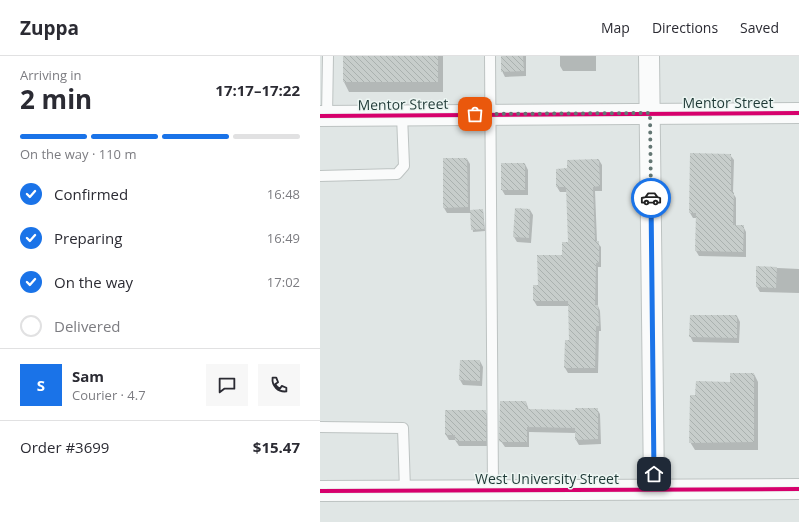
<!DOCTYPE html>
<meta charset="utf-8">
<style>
body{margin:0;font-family:"Open Sans",sans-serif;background:#f7f7f7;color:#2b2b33;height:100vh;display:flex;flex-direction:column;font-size:15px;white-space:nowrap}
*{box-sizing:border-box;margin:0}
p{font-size:13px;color:#7c7c81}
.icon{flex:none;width:22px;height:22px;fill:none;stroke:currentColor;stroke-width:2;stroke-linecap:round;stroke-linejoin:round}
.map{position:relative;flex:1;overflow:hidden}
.details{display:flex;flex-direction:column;background:#fff;width:320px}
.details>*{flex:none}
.pin{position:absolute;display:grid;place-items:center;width:34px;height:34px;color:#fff;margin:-17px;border-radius:8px;box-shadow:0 2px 6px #0006}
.courier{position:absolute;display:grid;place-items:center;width:40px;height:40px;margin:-20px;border:3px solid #1a73e8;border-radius:50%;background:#fff;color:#222;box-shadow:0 1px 5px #0007}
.overview em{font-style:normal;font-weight:700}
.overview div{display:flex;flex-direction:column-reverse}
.overview{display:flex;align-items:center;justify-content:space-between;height:68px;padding:0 20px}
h1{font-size:26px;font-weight:700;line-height:30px}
.bar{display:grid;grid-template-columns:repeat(4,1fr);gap:6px 4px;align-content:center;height:48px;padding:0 20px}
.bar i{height:5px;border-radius:3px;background:#e1e1e2}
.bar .current{background:#1a73e8}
.bar p{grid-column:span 4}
.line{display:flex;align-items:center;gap:10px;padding:0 20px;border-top:1px solid #e1e1e2}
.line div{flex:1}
.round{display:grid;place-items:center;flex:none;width:42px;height:42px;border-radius:0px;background:#f7f7f7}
ol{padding:0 20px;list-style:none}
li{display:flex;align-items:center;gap:12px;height:44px}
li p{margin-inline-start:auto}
li .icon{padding:4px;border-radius:50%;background:#1a73e8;color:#fff;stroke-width:4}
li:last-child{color:#7c7c81}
li i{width:22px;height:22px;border:2px solid #e1e1e2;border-radius:50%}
header{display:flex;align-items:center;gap:24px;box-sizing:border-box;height:56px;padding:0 20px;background:#fff;border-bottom:1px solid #e1e1e2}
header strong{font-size:19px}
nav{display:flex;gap:22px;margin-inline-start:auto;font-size:14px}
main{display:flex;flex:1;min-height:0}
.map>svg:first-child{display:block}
.shadow{fill:#0003}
.building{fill:url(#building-back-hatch)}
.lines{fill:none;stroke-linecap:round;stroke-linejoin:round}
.lane-casing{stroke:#bdc3c2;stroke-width:12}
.street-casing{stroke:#bdc3c2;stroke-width:22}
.lane{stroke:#fafbfb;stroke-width:10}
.street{stroke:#fafbfb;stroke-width:20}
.cycleway-casing{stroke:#edf6f3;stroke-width:6}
.cycleway{stroke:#d6006c;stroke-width:4}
.done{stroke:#637673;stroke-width:4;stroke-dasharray:0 7.2}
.route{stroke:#1a73e8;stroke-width:5}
.labels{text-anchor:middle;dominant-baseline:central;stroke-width:3;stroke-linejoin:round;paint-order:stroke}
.street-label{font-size:14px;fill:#1f3936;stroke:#edf6f3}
</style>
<header>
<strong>Zuppa</strong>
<nav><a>Map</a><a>Directions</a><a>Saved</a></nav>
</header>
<main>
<section class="details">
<div class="overview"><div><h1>2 min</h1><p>Arriving in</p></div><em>17:17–17:22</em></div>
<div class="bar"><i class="current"></i><i class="current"></i><i class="current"></i><i></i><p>On the way · 110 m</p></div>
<ol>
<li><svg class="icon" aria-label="check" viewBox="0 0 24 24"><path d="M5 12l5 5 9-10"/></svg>Confirmed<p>16:48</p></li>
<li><svg class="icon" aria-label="check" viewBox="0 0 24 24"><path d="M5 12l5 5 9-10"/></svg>Preparing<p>16:49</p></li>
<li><svg class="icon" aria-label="check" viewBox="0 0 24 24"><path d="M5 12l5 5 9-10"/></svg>On the way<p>17:02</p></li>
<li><i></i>Delivered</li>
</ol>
<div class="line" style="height:72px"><b class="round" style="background:#1a73e8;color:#fff">S</b><div><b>Sam</b><p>Courier · 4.7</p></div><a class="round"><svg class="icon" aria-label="chat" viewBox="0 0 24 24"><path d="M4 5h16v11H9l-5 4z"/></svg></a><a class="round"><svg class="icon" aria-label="phone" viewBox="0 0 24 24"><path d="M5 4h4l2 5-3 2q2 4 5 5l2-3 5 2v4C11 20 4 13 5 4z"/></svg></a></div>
<div class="line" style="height:52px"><div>Order #3699</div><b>$15.47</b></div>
</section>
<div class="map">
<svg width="479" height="466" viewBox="0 0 479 466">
<defs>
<pattern id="building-back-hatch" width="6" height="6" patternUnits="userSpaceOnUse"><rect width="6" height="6" fill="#c7cdcb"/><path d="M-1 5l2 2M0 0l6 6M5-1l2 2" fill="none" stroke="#aab1af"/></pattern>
</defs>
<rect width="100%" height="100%" fill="#e0e6e5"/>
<g class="shadow">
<polygon points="24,0 123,0 123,36 29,36 24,26"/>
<polygon points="182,0 206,0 206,20 185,21 182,15"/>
<polygon points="240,0 276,0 276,15 243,15 240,10"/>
<polygon points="410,99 414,104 413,137 416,142 416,170 423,170 426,176 426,201 379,200 376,195 377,162 373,162 370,157"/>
<polygon points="147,103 150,108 150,155 163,154 165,175 153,176 151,157 127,157 124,152"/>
<polygon points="279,104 282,109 282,135 275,135 277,186 281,191 281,211 278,211 278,250 280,255 281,275 279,275 278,317 248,317 245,312 250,285 249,250 217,250 214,245 214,230 219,230 243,200 249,187 248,136 240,136 237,131 248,113"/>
<polygon points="205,108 208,114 208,139 185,139 182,134"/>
<polygon points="210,154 213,159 211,187 197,186 194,181"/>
<polygon points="437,211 479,213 479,237 440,236 437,231"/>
<polygon points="417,260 420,266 419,287 373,286 370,280"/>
<polygon points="140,305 160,305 163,311 162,330 143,329 140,324"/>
<polygon points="434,318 438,326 438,394 375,394 370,386 411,327"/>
<polygon points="206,346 209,354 256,355 277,353 280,358 281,388 259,389 256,384 256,377 209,376 209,391 185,391 180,384"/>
<polygon points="165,355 168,360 169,390 139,390 135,384 129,384 126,379"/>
</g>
<g class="building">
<rect x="23" y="0" width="95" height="26"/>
<polygon points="181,0 203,0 204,15 181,16"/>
<polygon points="370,97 411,98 411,136 414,136 413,169 424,169 423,196 375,195 376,157 369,157"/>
<polygon points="123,102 147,102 148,151 123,152"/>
<polygon points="279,103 280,130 273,131 275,185 279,185 279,206 276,207 275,249 278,249 279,270 276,270 275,312 244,312 245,284 249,284 248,245 213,245 213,229 218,229 217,199 242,199 242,186 248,186 246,131 236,131 236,113 247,112 247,104"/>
<rect x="181" y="107" width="24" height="27"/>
<polygon points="195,152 210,153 209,182 193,181"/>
<polygon points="163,153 164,173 151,174 150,154"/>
<polygon points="436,210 457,211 456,232 436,231"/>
<polygon points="370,259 417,259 417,282 369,281"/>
<polygon points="140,304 160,304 160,325 139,324"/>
<polygon points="410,317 434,317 434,386 369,387 370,339 375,339 376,325 410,326"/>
<polygon points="180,345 206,345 207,353 255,354 255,352 278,352 278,383 255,384 255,372 207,371 207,386 181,386 179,385"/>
<polygon points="125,354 166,354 166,385 135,385 135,379 125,379"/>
</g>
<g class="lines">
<defs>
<g id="lane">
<polyline points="170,0 173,433"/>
<polyline points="7,60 8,0"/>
<polyline points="0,120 77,118 84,110 82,59"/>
<polyline points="0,371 83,372 85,434"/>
</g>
<g id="street">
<polyline points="329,0 334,433"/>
<polyline points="0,60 479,57"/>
<polyline points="0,435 479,433"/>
</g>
</defs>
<use href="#lane" class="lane-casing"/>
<use href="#street" class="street-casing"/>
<use href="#lane" class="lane"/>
<use href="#street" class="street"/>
<defs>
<g id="cycleway">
<polyline points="0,60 479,57"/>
<polyline points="0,435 479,433"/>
</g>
</defs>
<use href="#cycleway" class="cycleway-casing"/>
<use href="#cycleway" class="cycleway"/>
</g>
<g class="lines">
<polyline class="done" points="155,58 330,57 331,142"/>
<polyline class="route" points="331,142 334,418"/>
</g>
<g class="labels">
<g class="street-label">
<text x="408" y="46">Mentor Street</text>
<text transform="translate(83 48) rotate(-1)">Mentor Street</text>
<text x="227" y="422">West University Street</text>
</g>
</g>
</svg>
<div class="pin" style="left:155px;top:58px;background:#ea580c"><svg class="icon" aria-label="bag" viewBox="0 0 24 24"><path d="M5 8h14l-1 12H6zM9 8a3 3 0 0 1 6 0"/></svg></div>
<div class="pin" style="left:334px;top:418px;background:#1f2937"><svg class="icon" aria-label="home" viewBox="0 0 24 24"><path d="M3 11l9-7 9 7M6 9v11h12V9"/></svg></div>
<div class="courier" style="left:331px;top:142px"><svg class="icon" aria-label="car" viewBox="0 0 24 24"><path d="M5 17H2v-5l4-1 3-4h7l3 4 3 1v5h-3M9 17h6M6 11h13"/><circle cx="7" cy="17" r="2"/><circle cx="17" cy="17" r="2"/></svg></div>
</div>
</main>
